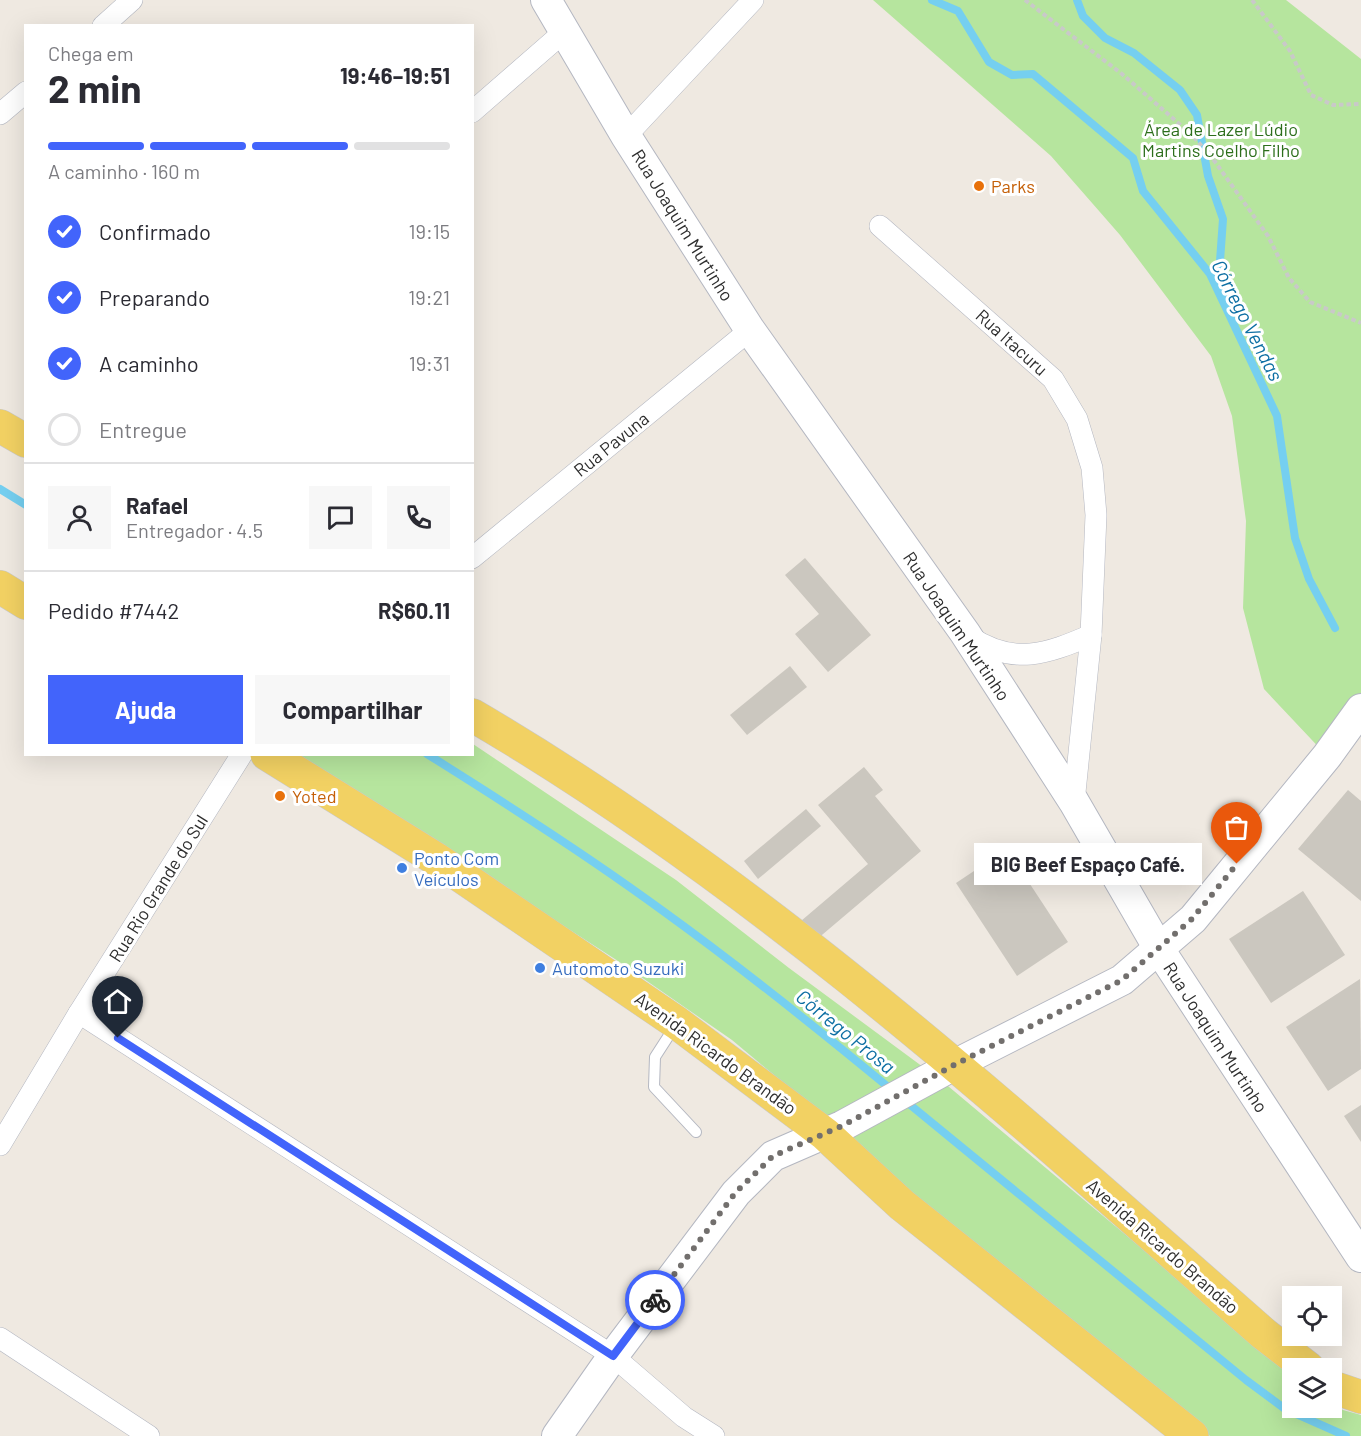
<!DOCTYPE html>
<html lang="pt">
<meta charset="utf-8">
<style>
body{margin:0;font-family:Barlow,sans-serif;background:#f7f7f7;color:#2b2b33;height:100vh;display:flex;flex-direction:column;font-size:22px;white-space:nowrap}
*{box-sizing:border-box;margin:0}
p{font-size:20px;color:#7c7c81}
.icon{flex:none;width:33px;height:33px;fill:none;stroke:currentColor;stroke-width:2;stroke-linecap:round;stroke-linejoin:round}
.map{position:relative;flex:1;overflow:hidden}
.drawer{position:absolute;left:24px;top:24px;width:450px;height:732px;display:flex;flex-direction:column;background:#fff;border-radius:0px;box-shadow:0 6px 24px #0002}
.drawer>*{flex:none}
.controls{position:absolute;left:1282px;top:1286px;display:grid;gap:12px}
.controls a{display:grid;place-items:center;width:60px;height:60px;border-radius:0px;background:#fff;box-shadow:0 6px 24px #0002;font-size:30px}
.pin{position:absolute;display:grid;place-items:center;width:51px;height:51px;color:#fff;margin:-62px -26px;border-radius:50% 50% 50% 0;rotate:-45deg;box-shadow:0 0 6px #0007}
.pin .icon{rotate:45deg}
.courier{position:absolute;display:grid;place-items:center;width:60px;height:60px;margin:-30px;border:4px solid #4264fb;border-radius:50%;background:#fff;color:#222;box-shadow:0 2px 8px #0007}
.bubble{position:absolute;height:42px;border-radius:0px;background:#fff;box-shadow:0 6px 24px #0002;font-size:20px;font-weight:700;line-height:42px;text-align:center}
.summary em{font-style:normal;font-weight:700}
.summary div{display:flex;flex-direction:column-reverse}
.summary{display:flex;align-items:center;justify-content:space-between;height:102px;padding:0 24px}
h1{font-size:39px;font-weight:700;line-height:45px}
.bar{display:grid;grid-template-columns:repeat(4,1fr);gap:9px 6px;align-content:center;height:72px;padding:0 24px}
.bar i{height:8px;border-radius:4px;background:#e1e1e2}
.bar .current{background:#4264fb}
.bar p{grid-column:span 4}
.line{display:flex;align-items:center;gap:15px;padding:0 24px;border-top:2px solid #e1e1e2}
.line div{flex:1}
.round{display:grid;place-items:center;flex:none;width:63px;height:63px;border-radius:0px;background:#f7f7f7}
ol{padding:0 24px;list-style:none}
li{display:flex;align-items:center;gap:18px;height:66px}
li p{margin-inline-start:auto}
li .icon{padding:6px;border-radius:50%;background:#4264fb;color:#fff;stroke-width:4}
li:last-child{color:#7c7c81}
li i{width:33px;height:33px;border:3px solid #e1e1e2;border-radius:50%}
.cta{display:flex;gap:12px;margin-top:auto;padding:12px 24px}
.cta a{flex:1;height:69px;border-radius:0px;background:#4264fb;color:#fff;font-size:24px;font-weight:700;line-height:69px;text-align:center}
.cta a+a{background:#f7f7f7;color:#2b2b33}
.map>svg:first-child{display:block}
.green{fill:#b6e59e}
.lines{fill:none;stroke-linecap:round;stroke-linejoin:round}
.stream{stroke:#75cff0;stroke-width:8}
.building{fill:#cbc7bf}
.lane-casing{stroke:#b4b7c1;stroke-width:12}
.street-casing{stroke:#b4b7c1;stroke-width:22}
.secondary-casing{stroke:#b4b7c1;stroke-width:32}
.primary-casing{stroke:#c9c9c9;stroke-width:34}
.path{stroke:#c9c9c9;stroke-width:4;stroke-dasharray:4.5 3;stroke-linecap:butt}
.lane{stroke:#fff;stroke-width:10}
.street{stroke:#fff;stroke-width:21}
.secondary{stroke:#fff;stroke-width:30}
.primary{stroke:#f2d163;stroke-width:33}
.done{stroke:#726f6d;stroke-width:6;stroke-dasharray:0 10.8}
.route{stroke:#4264fb;stroke-width:8}
.food-dot{fill:#e8710a;stroke:#fff;stroke-width:2}
.shop-dot{fill:#3f7fe0;stroke:#fff;stroke-width:2}
.labels{text-anchor:middle;dominant-baseline:central;stroke-width:6;stroke-linejoin:round;paint-order:stroke}
.park-label{font-size:18px;fill:#2c6e1b;stroke:#fff}
.food-label{font-size:18px;fill:#c56008;stroke:#fff;text-anchor:start}
.street-label{font-size:18px;fill:#2e2e2e;stroke:#fff}
.shop-label{font-size:18px;fill:#366cbe;stroke:#fff;text-anchor:start}
.water-label{font-size:20px;font-style:italic;fill:#0d6fa3;stroke:#fff}
</style>
<div class="map">
<svg width="1361" height="1436" viewBox="0 0 1361 1436">
<rect width="100%" height="100%" fill="#efe9e1"/>
<g class="green">
<polygon points="873,0 1286,0 1361,59 1361,709 1327,756 1264,689 1243,608 1246,521 1232,416 1211,356 1120,235 1051,156"/>
<polygon points="473,744 676,880 789,968 942,1081 1293,1375 1293,1407 1332,1407 1332,1403 1343,1410 1361,1415 1361,1436 1210,1436 913,1200 834,1125 732,1040 618,961 299,755 472,754"/>
</g>
<g class="lines">
<g class="stream">
<polyline points="932,0 958,11 989,62 1012,75 1033,74 1133,158 1143,191 1210,274 1277,416 1295,538 1309,579 1335,628"/>
<polyline points="1077,0 1083,16 1105,38 1134,53 1180,90 1197,115 1208,176 1223,219 1220,261 1225,297"/>
<polyline points="0,489 26,505"/>
<path d="M427 754C507 804 587 855 663 911 742 968 818 1029 893 1091"/>
<polyline points="903,1099 1246,1380 1285,1409 1346,1436"/>
</g>
</g>
<g class="building">
<polygon points="805,558 871,635 828,672 795,634 819,614 785,575"/>
<polygon points="790,666 807,687 747,735 730,715"/>
<polygon points="864,767 883,790 875,796 921,851 816,940 801,921 868,864 818,805"/>
<polygon points="1348,790 1361,801 1361,901 1298,849"/>
<polygon points="806,809 821,826 758,879 744,861"/>
<polygon points="1007,849 1068,942 1017,976 956,883"/>
<polygon points="1303,891 1345,955 1271,1003 1229,939"/>
<polygon points="1360,979 1361,1069 1328,1091 1286,1027"/>
<polygon points="1361,1105 1361,1142 1344,1116"/>
</g>
<g class="lines">
<defs>
<polyline id="lane" points="675,1026 655,1057 654,1087 696,1132"/>
<g id="street">
<polyline points="103,26 132,0"/>
<polyline points="472,112 565,31"/>
<polyline points="0,114 26,92"/>
<polyline points="626,136 753,0"/>
<polyline points="880,226 1053,379 1077,419 1092,468 1096,515 1091,635 1074,802"/>
<polyline points="472,558 750,330"/>
<path d="M970 637C1014 666 1047 654 1091 635"/>
<polyline points="79,1013 613,1356 684,1417 714,1436"/>
<polyline points="0,1145 79,1013 242,754"/>
<polyline points="0,1338 149,1436"/>
</g>
<g id="secondary">
<polyline points="546,0 626,136 750,330 965,633 1074,802 1159,949 1361,1257"/>
<polyline points="557,1436 613,1356 736,1193 773,1156 842,1126 956,1064 1122,980 1193,919 1327,756 1361,709"/>
</g>
<g id="primary">
<polyline points="0,426 26,441"/>
<polyline points="0,587 26,603"/>
<path d="M472 715C763 885 1012 1113 1264 1334L1308 1368"/>
<polyline points="267,754 436,859 677,1023 825,1134 902,1205 1192,1436"/>
<polyline points="1332,1387 1361,1397"/>
</g>
</defs>
<use href="#lane" class="lane-casing"/>
<use href="#street" class="street-casing"/>
<use href="#secondary" class="secondary-casing"/>
<use href="#primary" class="primary-casing"/>
<g class="path">
<polyline points="1025,0 1122,74 1192,135 1213,159 1268,236 1289,278 1310,302 1361,323"/>
<polyline points="1252,0 1290,51 1311,95 1333,105 1361,104"/>
</g>
<use href="#lane" class="lane"/>
<use href="#street" class="street"/>
<use href="#secondary" class="secondary"/>
<use href="#primary" class="primary"/>
</g>
<g class="lines">
<polyline class="done" points="655,1300 736,1192 773,1156 842,1126 956,1064 1122,980 1192,919 1237,864"/>
<polyline class="route" points="118,1038 613,1356 655,1300"/>
</g>
<g class="food-dot">
<circle cx="979" cy="186" r="6"/>
<circle cx="280" cy="796" r="6"/>
</g>
<g class="shop-dot">
<circle cx="402" cy="868" r="6"/>
<circle cx="540" cy="968" r="6"/>
</g>
<g class="labels">
<g class="park-label">
<text x="1221" y="129">Área de Lazer Lúdio<tspan x="1221" dy="21">Martins Coelho Filho</tspan></text>
</g>
<g class="food-label">
<text x="991" y="186">Parks</text>
<text x="292" y="796">Yoted</text>
</g>
<g class="street-label">
<text transform="translate(683 225) rotate(58)">Rua Joaquim Murtinho</text>
<text transform="translate(1012 342) rotate(42)">Rua Itacuru</text>
<text transform="translate(611 444) rotate(-39)">Rua Pavuna</text>
<text transform="translate(957 626) rotate(56)">Rua Joaquim Murtinho</text>
<text transform="translate(158 888) rotate(-58)">Rua Rio Grande do Sul</text>
<text transform="translate(1216 1037) rotate(57)">Rua Joaquim Murtinho</text>
<text transform="translate(716 1053) rotate(36)">Avenida Ricardo Brandão</text>
<text transform="translate(1163 1246) rotate(41)">Avenida Ricardo Brandão</text>
</g>
<g class="shop-label">
<text x="414" y="858">Ponto Com<tspan x="414" dy="21">Veículos</tspan></text>
<text x="552" y="968">Automoto Suzuki</text>
</g>
<g class="water-label">
<text transform="translate(1248 320) rotate(63)">Córrego Vendas</text>
<text transform="translate(846 1031) rotate(39)">Córrego Prosa</text>
</g>
</g>
</svg>
<div class="controls">
<a><svg class="icon" aria-label="locate" viewBox="0 0 24 24"><circle cx="12" cy="12" r="6"/><path d="M12 2v4M12 18v4M2 12h4M18 12h4"/></svg></a>
<a><svg class="icon" aria-label="layers" viewBox="0 0 24 24"><path d="M12 4l9 5-9 5-9-5zM3 14l9 5 9-5"/></svg></a>
</div>
<div class="pin" style="left:1237px;top:864px;background:#ea580c"><svg class="icon" aria-label="bag" viewBox="0 0 24 24"><path d="M5 8h14l-1 12H6zM9 8a3 3 0 0 1 6 0"/></svg></div>
<div class="pin" style="left:118px;top:1038px;background:#1f2937"><svg class="icon" aria-label="home" viewBox="0 0 24 24"><path d="M3 11l9-7 9 7M6 9v11h12V9"/></svg></div>
<div class="courier" style="left:655px;top:1300px"><svg class="icon" aria-label="bike" viewBox="0 0 24 24"><circle cx="6" cy="16" r="4"/><circle cx="18" cy="16" r="4"/><path d="M6 16l4-8h5l3 8M10 8l3 8H6M13 5h3"/></svg></div>
<div class="bubble" style="left:974px;top:843px;width:228px">BIG Beef Espaço Café.</div>
<section class="drawer">
<div class="summary"><div><h1>2 min</h1><p>Chega em</p></div><em>19:46–19:51</em></div>
<div class="bar"><i class="current"></i><i class="current"></i><i class="current"></i><i></i><p>A caminho · 160 m</p></div>
<ol>
<li><svg class="icon" aria-label="check" viewBox="0 0 24 24"><path d="M5 12l5 5 9-10"/></svg>Confirmado<p>19:15</p></li>
<li><svg class="icon" aria-label="check" viewBox="0 0 24 24"><path d="M5 12l5 5 9-10"/></svg>Preparando<p>19:21</p></li>
<li><svg class="icon" aria-label="check" viewBox="0 0 24 24"><path d="M5 12l5 5 9-10"/></svg>A caminho<p>19:31</p></li>
<li><i></i>Entregue</li>
</ol>
<div class="line" style="height:108px"><a class="round"><svg class="icon" aria-label="person" viewBox="0 0 24 24"><circle cx="12" cy="8" r="4"/><path d="M4 21q1-7 8-7t8 7"/></svg></a><div><b>Rafael</b><p>Entregador · 4.5</p></div><a class="round"><svg class="icon" aria-label="chat" viewBox="0 0 24 24"><path d="M4 5h16v11H9l-5 4z"/></svg></a><a class="round"><svg class="icon" aria-label="phone" viewBox="0 0 24 24"><path d="M5 4h4l2 5-3 2q2 4 5 5l2-3 5 2v4C11 20 4 13 5 4z"/></svg></a></div>
<div class="line" style="height:78px"><div>Pedido #7442</div><b>R$60.11</b></div>
<div class="cta"><a>Ajuda</a><a>Compartilhar</a></div>
</section>
</div>
